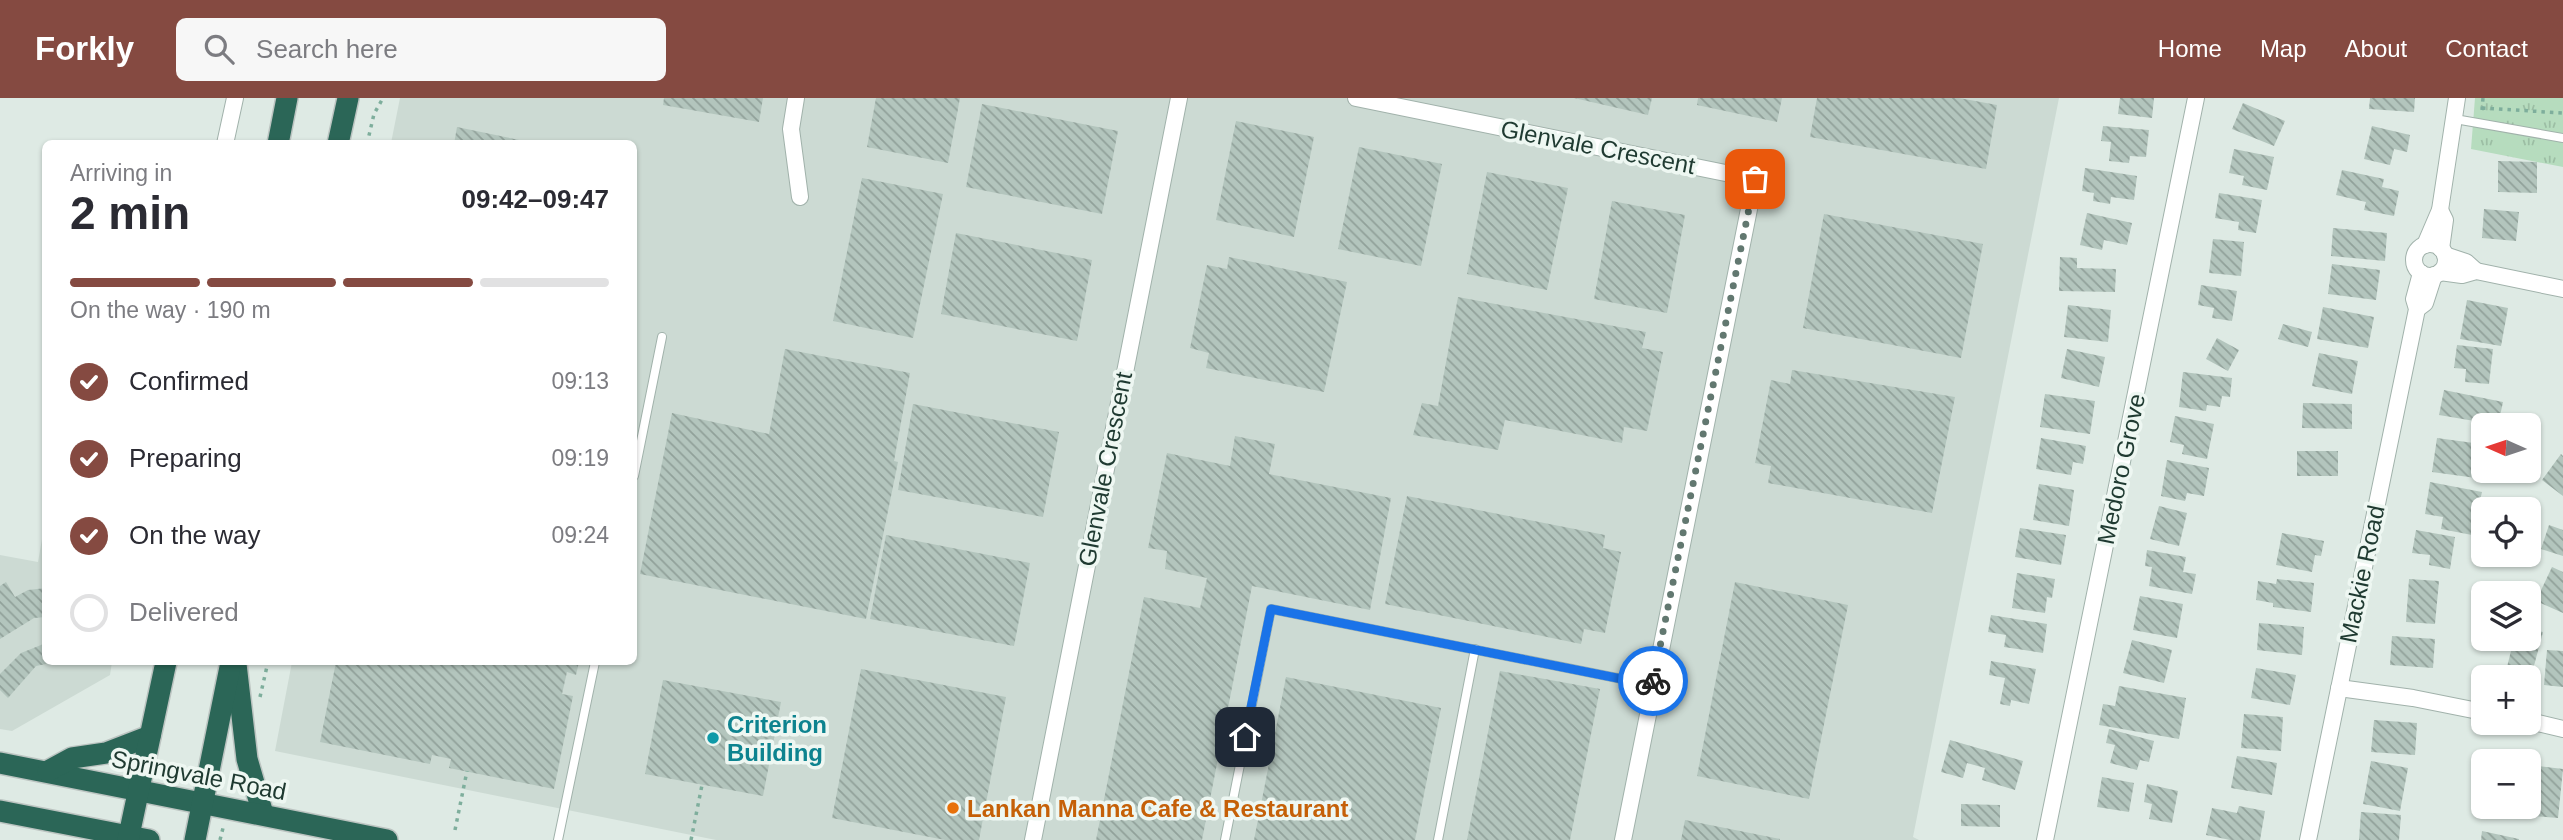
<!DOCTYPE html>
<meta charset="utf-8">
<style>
body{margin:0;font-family:Helvetica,sans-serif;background:#f7f7f7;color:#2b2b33;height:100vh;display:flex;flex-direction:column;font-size:26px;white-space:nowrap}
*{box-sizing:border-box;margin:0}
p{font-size:23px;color:#7c7c81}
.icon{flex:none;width:38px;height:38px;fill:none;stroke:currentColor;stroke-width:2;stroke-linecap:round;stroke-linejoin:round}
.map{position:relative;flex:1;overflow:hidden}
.side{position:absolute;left:42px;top:42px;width:595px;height:525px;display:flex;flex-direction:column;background:#fff;border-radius:10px;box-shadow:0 2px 5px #0004}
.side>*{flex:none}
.needle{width:46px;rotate:273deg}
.controls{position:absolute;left:2471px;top:315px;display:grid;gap:14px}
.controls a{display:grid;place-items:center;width:70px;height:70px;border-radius:10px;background:#fff;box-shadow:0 2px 5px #0004;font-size:35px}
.pin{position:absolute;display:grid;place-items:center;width:60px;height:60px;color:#fff;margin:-30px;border-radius:14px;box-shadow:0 4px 10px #0006}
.courier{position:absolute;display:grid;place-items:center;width:70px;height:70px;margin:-35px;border:5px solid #1a73e8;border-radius:50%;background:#fff;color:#222;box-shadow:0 2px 9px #0007}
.overview em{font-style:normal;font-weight:700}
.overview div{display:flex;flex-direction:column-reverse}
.overview{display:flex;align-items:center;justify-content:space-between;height:119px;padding:0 28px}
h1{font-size:46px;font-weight:700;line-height:52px}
.bar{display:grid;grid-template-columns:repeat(4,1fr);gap:10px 7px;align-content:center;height:84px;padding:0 28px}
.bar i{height:9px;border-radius:5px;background:#e1e1e2}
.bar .on{background:#854a41}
.bar p{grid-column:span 4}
ol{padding:0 28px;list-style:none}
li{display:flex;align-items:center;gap:21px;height:77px}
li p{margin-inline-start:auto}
li .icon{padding:7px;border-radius:50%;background:#854a41;color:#fff;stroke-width:4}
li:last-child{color:#7c7c81}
li i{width:38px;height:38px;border:4px solid #e1e1e2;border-radius:50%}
header{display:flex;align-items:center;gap:42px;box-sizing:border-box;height:98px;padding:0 35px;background:#854a41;color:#fff}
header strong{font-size:33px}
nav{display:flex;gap:38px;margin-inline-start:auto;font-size:24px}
.search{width:490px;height:63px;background:#f7f7f7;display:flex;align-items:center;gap:18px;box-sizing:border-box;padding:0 24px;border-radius:10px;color:#7c7c81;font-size:26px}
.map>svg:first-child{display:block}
.built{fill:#ccdad3}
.park{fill:url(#park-tufts)}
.building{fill:url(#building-back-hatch)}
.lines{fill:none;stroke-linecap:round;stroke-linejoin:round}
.lane-casing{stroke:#a1b2ab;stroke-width:10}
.street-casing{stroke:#a1b2ab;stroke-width:18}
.highway-casing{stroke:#bcc4c1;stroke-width:24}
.path{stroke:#7eae9c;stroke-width:3.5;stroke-dasharray:3.5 5;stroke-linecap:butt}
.lane{stroke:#fff;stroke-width:8}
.street{stroke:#fff;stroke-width:16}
.highway{stroke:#2b6657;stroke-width:21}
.done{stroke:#627870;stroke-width:7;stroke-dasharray:0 12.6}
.route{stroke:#1a73e8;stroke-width:9}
.culture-dot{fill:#0f9aa8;stroke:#eef7f2;stroke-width:2.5}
.food-dot{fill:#e8710a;stroke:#eef7f2;stroke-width:2.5}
.labels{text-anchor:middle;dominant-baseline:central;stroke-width:7;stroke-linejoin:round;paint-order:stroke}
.street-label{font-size:24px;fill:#1f3a31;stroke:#eef7f2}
.culture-label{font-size:24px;font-weight:bold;fill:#0d838f;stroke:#eef7f2;text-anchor:start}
.food-label{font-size:24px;font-weight:bold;fill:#c56008;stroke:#eef7f2;text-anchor:start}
</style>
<header>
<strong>Forkly</strong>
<div class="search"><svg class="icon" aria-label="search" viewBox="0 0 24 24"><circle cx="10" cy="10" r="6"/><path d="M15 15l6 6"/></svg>Search here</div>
<nav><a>Home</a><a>Map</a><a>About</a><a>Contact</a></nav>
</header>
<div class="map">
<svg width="2563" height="742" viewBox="0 0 2563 742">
<defs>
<pattern id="park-tufts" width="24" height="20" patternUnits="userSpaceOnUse" patternTransform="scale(1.75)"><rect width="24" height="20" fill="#b6dcbe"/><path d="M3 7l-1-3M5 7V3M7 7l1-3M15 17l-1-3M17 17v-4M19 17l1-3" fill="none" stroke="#9cbea4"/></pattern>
<pattern id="building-back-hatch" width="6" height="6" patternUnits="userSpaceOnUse" patternTransform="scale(1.75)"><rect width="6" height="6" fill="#b3c5bd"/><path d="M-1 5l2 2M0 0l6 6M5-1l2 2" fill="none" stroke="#91a19a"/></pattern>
</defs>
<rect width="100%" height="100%" fill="#deeae4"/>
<g class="built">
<polygon points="400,0 2059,0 1913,739 1919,742 716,742 275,653 292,564 634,564 634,46 391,45"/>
<polygon points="45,424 46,564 112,564 110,577 12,633 0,631 0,457 38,464"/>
</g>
<polygon class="park" points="2475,0 2563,0 2563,69 2471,51"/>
<g class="building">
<polygon points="664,0 763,0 759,24 663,7"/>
<polygon points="876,0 960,0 948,65 867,49"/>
<polygon points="1574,0 1652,0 1648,17"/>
<polygon points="1698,0 1782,0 1777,24 1697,7"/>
<polygon points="1817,0 1959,0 1997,7 1986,71 1810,39"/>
<polygon points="2120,0 2154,0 2152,20 2118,16"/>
<polygon points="2370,0 2415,0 2414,14 2369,11"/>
<polygon points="2243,5 2285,23 2274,48 2232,31"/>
<polygon points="982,6 1118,33 1102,116 966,89"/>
<polygon points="1236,23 1314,39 1294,139 1216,122"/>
<polygon points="2103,28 2149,32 2146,59 2130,58 2129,65 2109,63 2111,44 2101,43"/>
<polygon points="2372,28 2410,37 2407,54 2394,51 2390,67 2364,61"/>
<polygon points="457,29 529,44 529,46 454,46"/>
<polygon points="1359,49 1442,66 1421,168 1338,151"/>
<polygon points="2234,51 2274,59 2267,92 2242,87 2244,78 2229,75"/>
<polygon points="2498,63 2537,64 2537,95 2498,94"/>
<polygon points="2085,70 2137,78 2134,102 2111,99 2110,106 2093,103 2094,95 2082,93"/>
<polygon points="2342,72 2384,81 2382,89 2399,93 2394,118 2364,112 2366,104 2336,97"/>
<polygon points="1487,74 1568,90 1547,192 1467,176"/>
<polygon points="862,80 943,96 913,240 833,223"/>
<polygon points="2219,95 2262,102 2256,135 2238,132 2239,124 2215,120"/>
<polygon points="1612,103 1685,117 1667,215 1594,201"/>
<polygon points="2484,111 2519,114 2516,143 2482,140"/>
<polygon points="2087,115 2132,125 2127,147 2104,142 2102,152 2080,147"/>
<polygon points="1824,116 1983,146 1961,260 1803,230"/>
<polygon points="2333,130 2387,135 2385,163 2331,158"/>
<polygon points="956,135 1092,162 1077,243 941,216"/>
<polygon points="2213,141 2244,144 2241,178 2209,175"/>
<polygon points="1229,159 1347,184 1324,294 1206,270 1209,255 1190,250 1207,167 1227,171"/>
<polygon points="2060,159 2077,160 2077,170 2116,171 2115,194 2059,193"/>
<polygon points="2332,166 2380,172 2376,202 2328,196"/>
<polygon points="2201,187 2237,193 2232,223 2212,220 2214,210 2198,207"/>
<polygon points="1458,199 1646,234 1642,250 1663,254 1647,333 1624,329 1622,345 1505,322 1498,352 1413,337 1422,305 1438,308"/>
<polygon points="2467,202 2508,210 2501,248 2460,241"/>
<polygon points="2068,207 2111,212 2108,244 2064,239"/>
<polygon points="2323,209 2374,219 2368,250 2317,241"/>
<polygon points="2283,226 2312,234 2308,249 2278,241"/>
<polygon points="2217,240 2239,252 2228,273 2206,261"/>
<polygon points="2457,247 2493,251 2489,286 2465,284 2466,271 2454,270"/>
<polygon points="785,251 910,275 894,363 898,364 866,521 640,476 672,315 769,336"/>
<polygon points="2067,251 2105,259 2099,289 2061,280"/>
<polygon points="2319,255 2358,263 2352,296 2312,288"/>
<polygon points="1792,272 1955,299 1932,415 1768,385 1771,368 1755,365 1771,282 1790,286"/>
<polygon points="2183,274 2232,280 2230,299 2222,298 2220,309 2207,307 2206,313 2179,309"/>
<polygon points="2444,292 2503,304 2498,327 2439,317"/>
<polygon points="2045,296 2095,303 2090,336 2040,329"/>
<polygon points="2303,305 2352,306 2352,331 2302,330"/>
<polygon points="913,306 1059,334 1043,419 898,392"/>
<polygon points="2175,318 2214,326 2207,361 2182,356 2184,347 2170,344"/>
<polygon points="1235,338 1275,346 1269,376 1391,400 1370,512 1252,488 1202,742 1096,742 1144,499 1200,510 1207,480 1165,471 1167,453 1148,450 1167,355 1230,368"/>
<polygon points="2041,340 2086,348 2083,366 2073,364 2071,377 2036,371"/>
<polygon points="2437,340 2481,346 2476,380 2432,374"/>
<rect x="2297" y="353" width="41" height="25"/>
<polygon points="2561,356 2563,358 2563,398 2542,382"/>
<polygon points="2167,362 2209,370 2204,398 2187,395 2185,403 2161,398"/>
<polygon points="2430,384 2482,394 2472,437 2441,431 2443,419 2425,416"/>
<polygon points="2039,386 2074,392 2069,428 2033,422"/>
<polygon points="1407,398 1605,437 1603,450 1621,454 1605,535 1584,531 1581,546 1385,506"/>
<polygon points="2159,408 2187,415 2179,448 2150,441"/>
<polygon points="2549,427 2563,432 2563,458 2541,451"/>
<polygon points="2020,430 2066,437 2061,467 2015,459"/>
<polygon points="2416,432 2455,439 2450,471 2429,467 2430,457 2412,455"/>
<polygon points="2282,435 2324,443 2321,458 2315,457 2312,474 2276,467"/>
<polygon points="886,437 1030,465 1014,548 870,521"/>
<polygon points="2147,452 2186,459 2183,474 2196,476 2192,496 2149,488 2152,469 2145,468"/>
<polygon points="2552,469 2563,474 2563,515 2536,503"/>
<polygon points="2017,475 2055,481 2052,500 2047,499 2045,515 2012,510"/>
<polygon points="2277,481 2314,485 2311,514 2273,509 2273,505 2256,502 2258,483 2276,486"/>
<polygon points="2409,481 2439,483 2435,526 2406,524"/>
<polygon points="6,484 15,499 28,492 46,490 46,519 34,520 0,541 0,488"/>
<polygon points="1735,484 1848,507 1809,701 1697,678"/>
<polygon points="2140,498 2183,506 2177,540 2133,532"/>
<polygon points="1991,517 2047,526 2043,555 2004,549 2006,537 1988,534"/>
<polygon points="2259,525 2304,529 2302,557 2257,552"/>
<polygon points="2529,530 2543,534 2531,579 2506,573 2514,541 2529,541"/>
<polygon points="2392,538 2435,541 2433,570 2390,567"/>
<polygon points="2132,542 2172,552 2164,585 2123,575"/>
<polygon points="46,545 46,566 36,568 8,600 0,592 0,576 21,555"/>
<polygon points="2547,552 2563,553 2563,589 2544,587"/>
<polygon points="1991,563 2036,571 2029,606 2011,602 2010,608 2000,606 2005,580 1989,577"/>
<polygon points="336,564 579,564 576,577 567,574 562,596 573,598 554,691 449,670 451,661 432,657 430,666 320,644"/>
<polygon points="2256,570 2296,577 2290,607 2251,600"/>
<polygon points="861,571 1006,599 979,742 945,742 832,720"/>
<polygon points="1500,573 1600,591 1570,742 1467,742"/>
<polygon points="1286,579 1441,610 1415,742 1254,742"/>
<polygon points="663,582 781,604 763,698 645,676"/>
<polygon points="2119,588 2186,600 2179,641 2099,627 2103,606 2115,608"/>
<polygon points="2244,616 2283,619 2281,653 2241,650"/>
<polygon points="2374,622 2417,625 2415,657 2371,654"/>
<polygon points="2109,631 2154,643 2149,664 2140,662 2137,672 2110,665 2115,647 2106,645"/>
<polygon points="1950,642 2023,663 2015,692 1982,682 1985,670 1967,665 1963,680 1941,674"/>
<polygon points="2477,656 2523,660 2523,663 2483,663 2483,689 2474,689"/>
<polygon points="2237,658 2277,665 2272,697 2231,690"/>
<polygon points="2371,663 2408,670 2400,713 2363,706"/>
<polygon points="2538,668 2563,671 2558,720 2534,718"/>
<polygon points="2102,679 2134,685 2129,714 2097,709"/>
<polygon points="2147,686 2178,693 2172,725 2149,721 2152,706 2144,704"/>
<polygon points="1961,706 2000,707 2000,729 1961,728"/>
<polygon points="2239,708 2265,713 2260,742 2230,742 2206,737 2212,710 2237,715"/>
<polygon points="2361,714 2401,717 2399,742 2359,742"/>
<polygon points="1685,722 1780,741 1780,742 1681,742"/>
<polygon points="2482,733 2519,741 2519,742 2481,742"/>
</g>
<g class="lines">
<defs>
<g id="lane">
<polyline points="2455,21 2563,40"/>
<polyline points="634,378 662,239"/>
<polyline points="558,742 595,564"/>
<polyline points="1225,742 1271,511 1652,587"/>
<polyline points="1438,742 1475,551"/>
</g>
<g id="street">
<polyline points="796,0 791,31 800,99"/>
<polyline points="1356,0 1755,81 1623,742"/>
<polyline points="225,46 235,0"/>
<polyline points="2440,112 2445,122 2441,151"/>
<circle cx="2430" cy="162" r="16"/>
<polyline points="2425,147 2440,112 2457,0"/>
<polyline points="2445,157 2466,164 2476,173"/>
<polyline points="2440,174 2462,177 2476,173 2563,191"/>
<polyline points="2417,211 2425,205 2434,177"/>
<polyline points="2339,590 2413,600 2483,614"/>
<polyline points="2529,623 2563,631"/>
<polyline points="1033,742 1179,0"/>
<polyline points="2045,742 2196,0"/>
<polyline points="2308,742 2417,211 2414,201 2421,175"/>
</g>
<g id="highway">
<polyline points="278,46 287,0"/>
<polyline points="338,46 348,0"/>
<polyline points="236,566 247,661 263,716"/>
<polyline points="0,665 387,742"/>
<polyline points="48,673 72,660 106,655 150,638"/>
<polyline points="0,713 149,742"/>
<polyline points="128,742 166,564"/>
<polyline points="195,742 231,564"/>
</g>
</defs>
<use href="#lane" class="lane-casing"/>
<use href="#street" class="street-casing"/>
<use href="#highway" class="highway-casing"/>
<g class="path">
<polyline points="2482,10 2563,15"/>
<polyline points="2482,12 2483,0"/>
<polyline points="367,46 374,16 383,0"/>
<polyline points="260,599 268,564"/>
<polyline points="455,732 467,673"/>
<polyline points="220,742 223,730"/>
<polyline points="691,742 702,687"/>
</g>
<use href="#lane" class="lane"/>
<use href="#street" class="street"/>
<use href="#highway" class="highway"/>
</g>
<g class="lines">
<polyline class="done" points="1653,583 1755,81"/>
<polyline class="route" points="1245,639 1271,511 1652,587 1653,583"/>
</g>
<circle class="culture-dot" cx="713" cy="640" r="7"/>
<circle class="food-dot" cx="953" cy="710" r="7"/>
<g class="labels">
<g class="street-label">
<text transform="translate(1598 49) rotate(11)">Glenvale Crescent</text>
<text transform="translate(1105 371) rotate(-79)">Glenvale Crescent</text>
<text transform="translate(2121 371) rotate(-78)">Medoro Grove</text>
<text transform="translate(2362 476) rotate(-78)">Mackie Road</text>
<text transform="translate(199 677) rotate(11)">Springvale Road</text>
</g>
<g class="culture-label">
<text x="727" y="626">Criterion<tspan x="727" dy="28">Building</tspan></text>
</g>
<g class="food-label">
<text x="967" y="710">Lankan Manna Cafe &amp; Restaurant</text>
</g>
</g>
</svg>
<div class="controls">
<a><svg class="needle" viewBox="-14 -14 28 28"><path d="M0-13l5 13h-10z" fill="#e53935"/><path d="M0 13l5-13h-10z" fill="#7c7c81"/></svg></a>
<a><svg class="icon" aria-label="locate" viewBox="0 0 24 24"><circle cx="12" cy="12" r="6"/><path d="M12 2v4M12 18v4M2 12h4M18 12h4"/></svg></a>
<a><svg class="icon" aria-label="layers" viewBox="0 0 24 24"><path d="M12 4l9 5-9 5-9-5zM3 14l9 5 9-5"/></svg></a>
<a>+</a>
<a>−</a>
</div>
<div class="pin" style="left:1755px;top:81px;background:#ea580c"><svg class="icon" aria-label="bag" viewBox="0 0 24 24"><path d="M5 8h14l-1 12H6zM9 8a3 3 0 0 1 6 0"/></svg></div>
<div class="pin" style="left:1245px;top:639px;background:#1f2937"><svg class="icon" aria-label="home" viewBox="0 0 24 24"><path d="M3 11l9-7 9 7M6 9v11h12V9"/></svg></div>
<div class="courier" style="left:1653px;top:583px"><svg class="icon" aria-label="bike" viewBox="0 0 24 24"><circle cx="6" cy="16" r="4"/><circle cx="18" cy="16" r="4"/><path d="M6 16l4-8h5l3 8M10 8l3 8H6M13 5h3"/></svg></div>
<section class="side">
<div class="overview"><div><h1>2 min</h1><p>Arriving in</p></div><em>09:42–09:47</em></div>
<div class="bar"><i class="on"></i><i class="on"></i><i class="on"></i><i></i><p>On the way · 190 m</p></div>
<ol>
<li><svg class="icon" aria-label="check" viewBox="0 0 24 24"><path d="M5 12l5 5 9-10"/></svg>Confirmed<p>09:13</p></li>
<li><svg class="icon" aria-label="check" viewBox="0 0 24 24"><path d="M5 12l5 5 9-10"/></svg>Preparing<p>09:19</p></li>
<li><svg class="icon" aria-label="check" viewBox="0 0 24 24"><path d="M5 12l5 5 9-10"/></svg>On the way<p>09:24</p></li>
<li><i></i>Delivered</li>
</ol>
</section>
</div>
